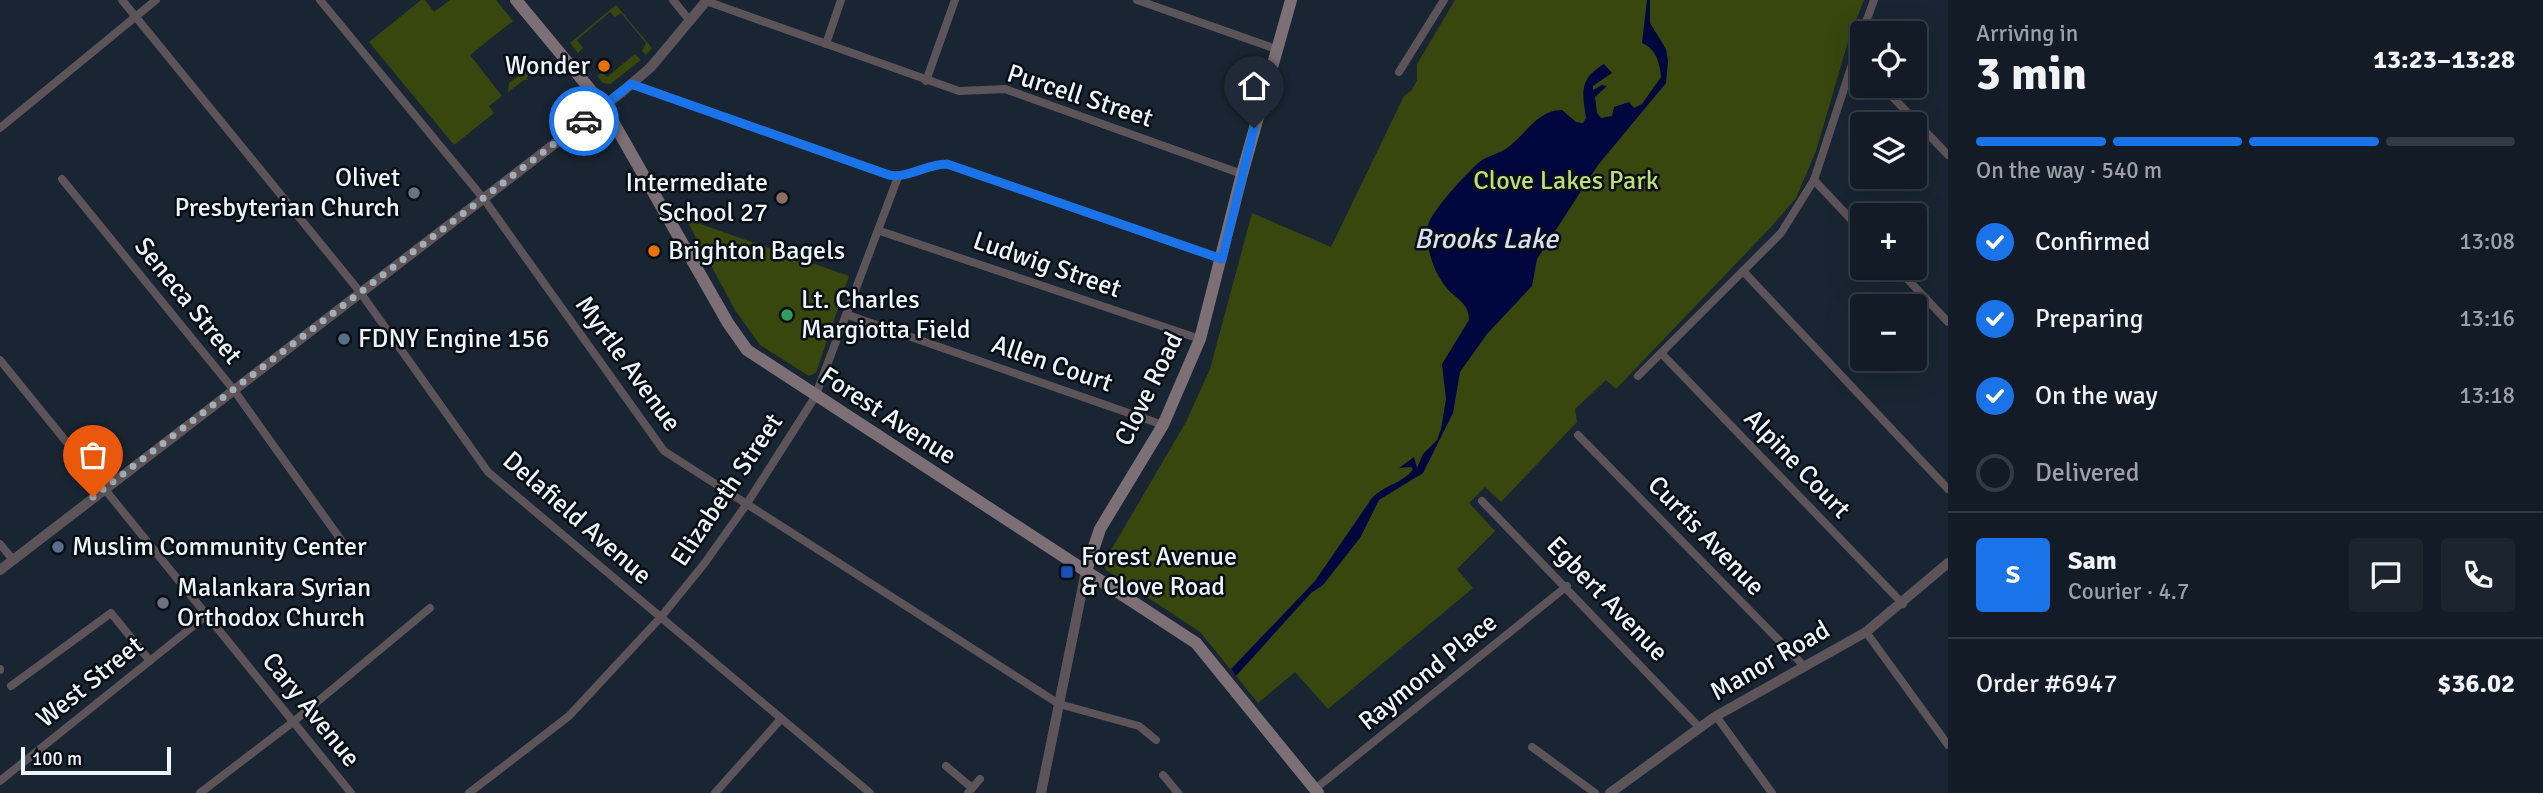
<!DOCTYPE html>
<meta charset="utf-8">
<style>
body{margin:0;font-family:Signika,sans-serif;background:#1c252e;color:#f1f3f6;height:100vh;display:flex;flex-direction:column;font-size:26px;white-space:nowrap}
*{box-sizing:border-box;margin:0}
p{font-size:23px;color:#9da1a7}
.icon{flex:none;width:38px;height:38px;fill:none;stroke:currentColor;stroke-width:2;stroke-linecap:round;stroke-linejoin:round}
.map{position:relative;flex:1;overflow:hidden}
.side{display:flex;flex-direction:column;background:#131c26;width:595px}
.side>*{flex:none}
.buttons{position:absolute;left:1850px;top:21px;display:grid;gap:14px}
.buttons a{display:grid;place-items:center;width:77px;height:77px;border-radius:7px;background:#131c26;box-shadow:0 7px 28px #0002,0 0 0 2px #323a43;font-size:35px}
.scale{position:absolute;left:21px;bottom:18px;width:150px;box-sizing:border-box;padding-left:7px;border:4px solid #edf6ff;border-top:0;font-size:19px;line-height:24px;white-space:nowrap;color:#edf6ff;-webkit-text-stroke:5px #090e14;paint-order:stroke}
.pin{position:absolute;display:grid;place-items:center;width:60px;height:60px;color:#fff;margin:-72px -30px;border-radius:50% 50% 50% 0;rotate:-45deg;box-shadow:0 0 7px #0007}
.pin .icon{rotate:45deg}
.courier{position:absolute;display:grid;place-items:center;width:70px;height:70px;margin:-35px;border:5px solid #1a73e8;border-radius:50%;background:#fff;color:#222;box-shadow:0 2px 9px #0007}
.head em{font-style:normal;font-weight:700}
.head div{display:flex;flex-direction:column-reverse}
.head{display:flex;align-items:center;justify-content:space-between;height:119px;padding:0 28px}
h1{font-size:46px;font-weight:700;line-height:52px}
.bar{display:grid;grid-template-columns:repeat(4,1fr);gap:10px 7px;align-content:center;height:84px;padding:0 28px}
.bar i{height:9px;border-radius:5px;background:#323a43}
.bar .selected{background:#1a73e8}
.bar p{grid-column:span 4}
.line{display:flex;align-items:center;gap:18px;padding:0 28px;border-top:2px solid #323a43}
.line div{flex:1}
.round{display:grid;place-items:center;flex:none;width:74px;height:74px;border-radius:7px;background:#1c252e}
ol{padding:0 28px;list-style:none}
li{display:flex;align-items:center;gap:21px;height:77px}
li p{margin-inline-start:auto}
li .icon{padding:7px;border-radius:50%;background:#1a73e8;color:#fff;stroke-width:4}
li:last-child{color:#9da1a7}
li i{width:38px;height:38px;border:4px solid #323a43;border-radius:50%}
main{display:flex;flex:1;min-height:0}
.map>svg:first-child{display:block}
.green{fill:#38470e}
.water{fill:#00073e}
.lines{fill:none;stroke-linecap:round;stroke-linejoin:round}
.minor{stroke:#5d5459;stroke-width:8}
.tertiary{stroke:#5d5459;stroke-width:10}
.secondary{stroke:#7d6f76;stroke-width:12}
.done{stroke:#a3adb7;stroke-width:7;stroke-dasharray:0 12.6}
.route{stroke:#1a73e8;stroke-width:9}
.food-dot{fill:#e8710a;stroke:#090e14;stroke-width:2.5}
.worship-dot{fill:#6b7280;stroke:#090e14;stroke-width:2.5}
.education-dot{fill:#8d6e63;stroke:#090e14;stroke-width:2.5}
.leisure-dot{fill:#2e9e5b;stroke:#090e14;stroke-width:2.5}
.service-dot{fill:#5c6f8a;stroke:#090e14;stroke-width:2.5}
.transit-dot{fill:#1a4fb4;stroke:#090e14;stroke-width:2.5}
.labels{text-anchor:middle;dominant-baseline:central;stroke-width:5;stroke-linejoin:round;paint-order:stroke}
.poi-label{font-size:26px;fill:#edf6ff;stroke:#090e14;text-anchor:start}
.street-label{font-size:26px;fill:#edf6ff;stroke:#090e14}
.park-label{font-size:26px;fill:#bddd76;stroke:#090e14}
.water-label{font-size:28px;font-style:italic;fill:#d7e0f2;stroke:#090e14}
</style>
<main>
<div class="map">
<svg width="1948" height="793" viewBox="0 0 1948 793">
<rect width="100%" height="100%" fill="#192532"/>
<g class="green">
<polygon points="421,0 425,0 434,12 450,0 496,0 513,21 470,55 502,96 489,106 494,113 454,145 369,42"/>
<polygon points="1455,0 1864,0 1850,35 1816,151 1796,198 1771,227 1616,389 1606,380 1575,409 1577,422 1501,502 1485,487 1469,503 1495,531 1457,569 1473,588 1328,709 1295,672 1258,703 1200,632 1106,570 1104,562 1186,422 1210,369 1252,213 1331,247 1404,96 1412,90 1417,80 1417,64"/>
<polygon points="616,5 652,48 646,55 642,51 646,43 621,13 615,17 610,12 577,40 583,48 578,53 570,43"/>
<polygon points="635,54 641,60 610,84 603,83 597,76 602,72 607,77"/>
<polygon points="529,69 532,73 526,78 528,80 524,80 508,92 509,83"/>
<polygon points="686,219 849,276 816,373 809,376 760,345 735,310"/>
</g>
<path class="water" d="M1647 0H1650V23L1666 49 1668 61 1666 83 1598 165 1537 259 1532 286 1487 334 1460 372 1453 413 1423 473 1379 500 1360 538 1323 585 1311 593 1236 676 1231 669 1315 581 1372 498C1384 485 1404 483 1413 469L1411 467 1399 468 1414 457 1417 468 1423 454 1437 440 1441 429 1446 399 1442 364 1469 320C1469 302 1455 299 1446 287 1433 271 1425 246 1428 226 1430 212 1470 169 1482 160 1488 156 1495 155 1502 151 1523 140 1535 110 1562 110L1576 122 1583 123 1586 118C1582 92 1579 79 1604 64L1612 73 1593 86V90L1602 85 1607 86 1595 97 1597 113 1601 118 1612 116 1614 107 1629 102 1634 108 1642 104 1661 77C1660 62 1655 48 1642 43Z"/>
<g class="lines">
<g class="minor">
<polyline points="122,0 360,292 488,472 870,793"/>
<polyline points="320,0 483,198 664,451 1059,704 1139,726 1156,740"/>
<polyline points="673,0 690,21"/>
<polyline points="1137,0 1276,49"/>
<polyline points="706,1 959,91 1005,89 1242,174"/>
<polyline points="1862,33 1874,0"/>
<polyline points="826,44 841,0"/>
<polyline points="1854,56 1862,64"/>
<polyline points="1399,72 1444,0"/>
<polyline points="926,81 955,0"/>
<path d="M631 84 889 175C908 179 926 164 947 164L1221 259"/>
<polyline points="1882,86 1948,155"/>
<polyline points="0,128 156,0"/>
<polyline points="62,179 233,389 351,554"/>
<polyline points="1814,180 1862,231"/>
<polyline points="880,231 1200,339"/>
<polyline points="1897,268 1948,322"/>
<polyline points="1743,271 1948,489"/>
<polyline points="848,315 1163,425"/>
<polyline points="1662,354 1903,604"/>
<polyline points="0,360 351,793"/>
<polyline points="1638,376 1781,233 1814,180 1862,34"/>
<polyline points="1578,435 1805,667"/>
<polyline points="1482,501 1700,728"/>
<polyline points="0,544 13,560"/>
<polyline points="1866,632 1948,745"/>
<polyline points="0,669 0,670"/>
<polyline points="11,686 111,613 150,661"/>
<polyline points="1716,716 1772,793"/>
<polyline points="1532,747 1595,793"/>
<polyline points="946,766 972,788"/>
<polyline points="1163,775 1178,793"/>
<polyline points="0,781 207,615"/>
<polyline points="1315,789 1567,586"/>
<polyline points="200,793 293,722 430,608"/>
<polyline points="469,793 569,716 661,617 704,564 746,505 815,397 898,177"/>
<polyline points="715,793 781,719"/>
<polyline points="968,793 980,779"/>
</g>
<g class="tertiary">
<polyline points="0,570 622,92 651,67 707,0"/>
<polyline points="1041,793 1086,571"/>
<polyline points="1610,793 1716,716 1866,632 1948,563"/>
</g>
<g class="secondary">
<polyline points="516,0 604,106 728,323 747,350 1196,643 1318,793"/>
<polyline points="1086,571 1100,529 1163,425 1200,339 1242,174 1291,0"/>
</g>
</g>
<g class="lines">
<polyline class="done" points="93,497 584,121"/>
<path class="route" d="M584 121 631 84 889 175C908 179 926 164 947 164L1222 259 1254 128"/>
</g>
<g class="food-dot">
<circle cx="604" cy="66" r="7"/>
<circle cx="654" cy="251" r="7"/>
</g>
<g class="worship-dot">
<circle cx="414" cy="193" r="7"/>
<circle cx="163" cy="603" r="7"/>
</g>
<circle class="education-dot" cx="782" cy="198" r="7"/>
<circle class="leisure-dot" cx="787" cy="315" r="7"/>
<g class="service-dot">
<circle cx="344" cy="339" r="7"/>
<circle cx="58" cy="547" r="7"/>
</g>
<rect class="transit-dot" x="1060" y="565" width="14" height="14" rx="3.5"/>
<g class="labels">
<g class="poi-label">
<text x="590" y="66" text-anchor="end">Wonder</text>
<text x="400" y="178" text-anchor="end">Olivet<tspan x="400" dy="30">Presbyterian Church</tspan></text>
<text x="768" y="183" text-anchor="end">Intermediate<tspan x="768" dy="30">School 27</tspan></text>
<text x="668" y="251">Brighton Bagels</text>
<text x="801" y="300">Lt. Charles<tspan x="801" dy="30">Margiotta Field</tspan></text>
<text x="358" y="339">FDNY Engine 156</text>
<text x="72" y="547">Muslim Community Center</text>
<text x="1081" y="557">Forest Avenue<tspan x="1081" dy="30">&amp; Clove Road</tspan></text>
<text x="177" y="588">Malankara Syrian<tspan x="177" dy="30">Orthodox Church</tspan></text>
</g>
<g class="street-label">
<text transform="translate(1080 96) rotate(18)">Purcell Street</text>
<text transform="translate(1047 265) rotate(19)">Ludwig Street</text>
<text transform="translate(188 301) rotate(51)">Seneca Street</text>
<text transform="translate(628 364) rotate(54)">Myrtle Avenue</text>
<text transform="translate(1052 364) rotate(19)">Allen Court</text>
<text transform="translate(1149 389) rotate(-64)">Clove Road</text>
<text transform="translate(888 416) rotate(33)">Forest Avenue</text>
<text transform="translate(1797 464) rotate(46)">Alpine Court</text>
<text transform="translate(727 490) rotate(-56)">Elizabeth Street</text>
<text transform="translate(577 518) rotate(41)">Delafield Avenue</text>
<text transform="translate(1706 536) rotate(46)">Curtis Avenue</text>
<text transform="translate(1607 599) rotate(46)">Egbert Avenue</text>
<text transform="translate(1770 661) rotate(-30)">Manor Road</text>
<text transform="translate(1428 672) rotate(-39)">Raymond Place</text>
<text transform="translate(90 682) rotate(-39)">West Street</text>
<text transform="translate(311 710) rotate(51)">Cary Avenue</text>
</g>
<g class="park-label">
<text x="1566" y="181">Clove Lakes Park</text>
</g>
<g class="water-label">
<text x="1486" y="239">Brooks Lake</text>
</g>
</g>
</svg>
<div class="buttons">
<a><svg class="icon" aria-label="locate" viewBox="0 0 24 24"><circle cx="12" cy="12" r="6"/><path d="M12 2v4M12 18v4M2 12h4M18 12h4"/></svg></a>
<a><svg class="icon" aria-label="layers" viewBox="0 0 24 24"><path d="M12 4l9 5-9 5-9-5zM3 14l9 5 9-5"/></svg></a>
<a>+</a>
<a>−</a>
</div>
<div class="scale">100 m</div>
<div class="pin" style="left:93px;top:497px;background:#ea580c"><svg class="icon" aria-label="bag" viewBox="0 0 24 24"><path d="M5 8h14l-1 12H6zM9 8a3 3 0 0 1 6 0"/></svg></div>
<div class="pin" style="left:1254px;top:128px;background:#1f2937"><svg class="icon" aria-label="home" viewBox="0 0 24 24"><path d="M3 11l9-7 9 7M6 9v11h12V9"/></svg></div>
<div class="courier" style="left:584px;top:121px"><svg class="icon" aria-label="car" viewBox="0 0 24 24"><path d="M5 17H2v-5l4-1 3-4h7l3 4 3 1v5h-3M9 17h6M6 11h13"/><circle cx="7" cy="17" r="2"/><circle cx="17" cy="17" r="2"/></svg></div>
</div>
<section class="side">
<div class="head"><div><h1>3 min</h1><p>Arriving in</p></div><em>13:23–13:28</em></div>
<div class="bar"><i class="selected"></i><i class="selected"></i><i class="selected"></i><i></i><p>On the way · 540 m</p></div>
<ol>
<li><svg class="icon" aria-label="check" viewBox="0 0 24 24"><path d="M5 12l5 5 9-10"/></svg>Confirmed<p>13:08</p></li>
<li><svg class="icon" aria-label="check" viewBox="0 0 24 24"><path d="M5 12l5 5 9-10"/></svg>Preparing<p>13:16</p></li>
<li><svg class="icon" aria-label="check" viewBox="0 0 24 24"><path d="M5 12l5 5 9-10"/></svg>On the way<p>13:18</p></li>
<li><i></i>Delivered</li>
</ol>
<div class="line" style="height:126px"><b class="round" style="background:#1a73e8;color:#fff">S</b><div><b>Sam</b><p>Courier · 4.7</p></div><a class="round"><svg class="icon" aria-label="chat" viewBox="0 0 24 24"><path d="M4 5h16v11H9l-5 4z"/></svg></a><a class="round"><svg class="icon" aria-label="phone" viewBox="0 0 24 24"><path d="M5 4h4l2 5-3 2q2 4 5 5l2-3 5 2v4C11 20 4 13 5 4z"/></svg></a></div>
<div class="line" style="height:91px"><div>Order #6947</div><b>$36.02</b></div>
</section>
</main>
